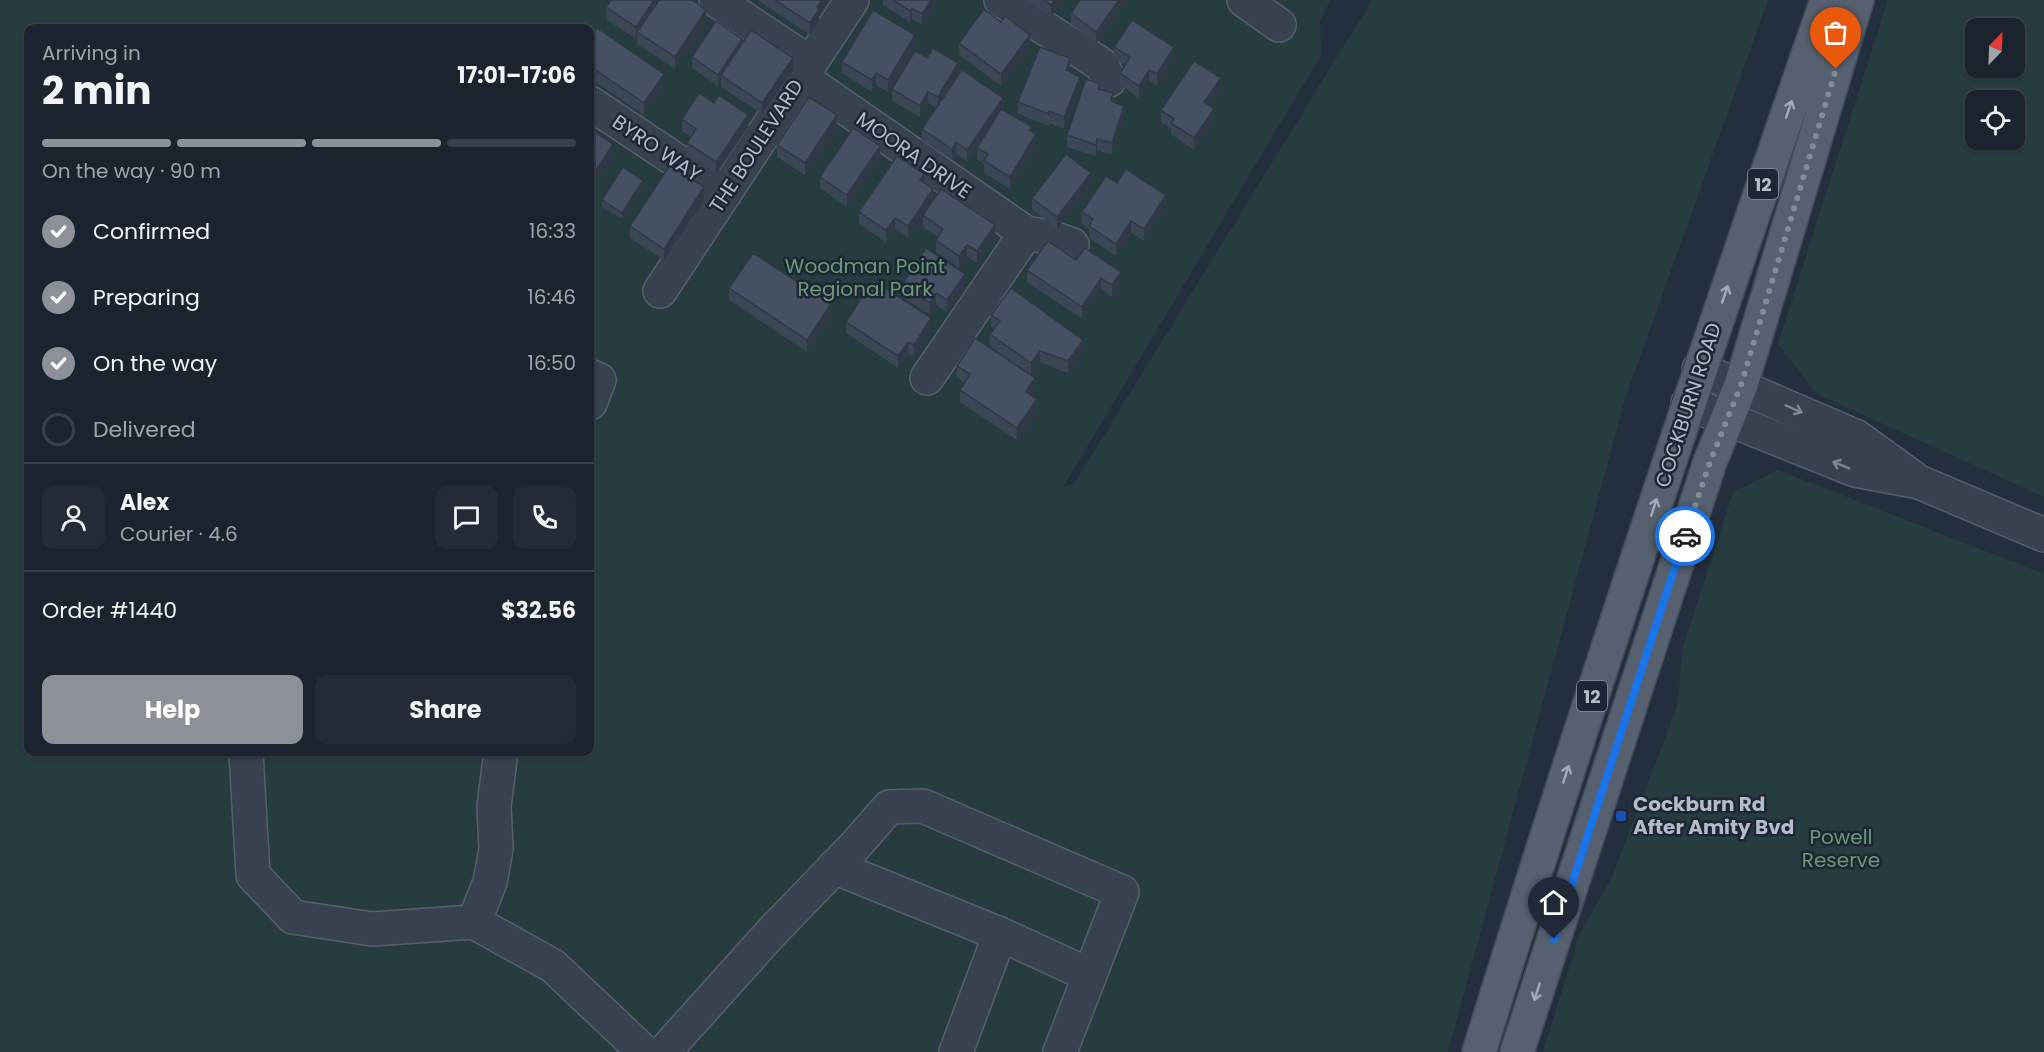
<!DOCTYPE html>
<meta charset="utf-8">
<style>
body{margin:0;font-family:Poppins,sans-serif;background:#242b36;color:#f1f3f6;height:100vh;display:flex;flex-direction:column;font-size:22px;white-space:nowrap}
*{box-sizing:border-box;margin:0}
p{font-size:20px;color:#a0a4aa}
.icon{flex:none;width:33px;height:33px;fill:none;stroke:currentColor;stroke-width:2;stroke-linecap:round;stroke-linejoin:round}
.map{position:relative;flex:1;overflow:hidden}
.side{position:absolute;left:24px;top:24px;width:570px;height:732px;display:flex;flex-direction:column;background:#1b232e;border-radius:12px;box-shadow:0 2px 4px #0004,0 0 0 2px #39404a}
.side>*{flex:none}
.needle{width:39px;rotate:23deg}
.fabs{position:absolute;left:1965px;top:18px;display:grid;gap:12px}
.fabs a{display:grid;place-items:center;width:60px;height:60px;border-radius:12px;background:#1b232e;box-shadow:0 2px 4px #0004,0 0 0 2px #39404a;font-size:30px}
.pin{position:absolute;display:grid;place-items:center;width:51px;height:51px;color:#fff;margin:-62px -26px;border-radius:50% 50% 50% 0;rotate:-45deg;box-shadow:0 0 6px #0007}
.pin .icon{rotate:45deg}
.courier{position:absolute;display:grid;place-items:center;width:60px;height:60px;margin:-30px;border:4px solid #1a73e8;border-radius:50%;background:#fff;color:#222;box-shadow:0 2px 8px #0007}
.summary em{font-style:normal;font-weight:700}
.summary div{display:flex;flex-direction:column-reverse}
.summary{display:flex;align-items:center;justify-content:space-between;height:102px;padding:0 18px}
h1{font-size:39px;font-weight:700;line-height:45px}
.bar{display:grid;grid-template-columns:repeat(4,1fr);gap:9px 6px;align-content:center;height:72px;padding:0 18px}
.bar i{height:8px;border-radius:4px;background:#39404a}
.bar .selected{background:#8c9099}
.bar p{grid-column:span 4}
.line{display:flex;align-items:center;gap:15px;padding:0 18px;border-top:2px solid #39404a}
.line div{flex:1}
.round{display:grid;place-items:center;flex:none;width:63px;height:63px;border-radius:12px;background:#242b36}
ol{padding:0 18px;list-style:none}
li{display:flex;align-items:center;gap:18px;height:66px}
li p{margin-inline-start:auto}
li .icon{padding:6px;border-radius:50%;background:#8c9099;color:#fff;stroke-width:4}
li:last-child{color:#a0a4aa}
li i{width:33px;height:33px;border:3px solid #39404a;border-radius:50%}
.primary-button{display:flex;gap:12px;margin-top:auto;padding:12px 18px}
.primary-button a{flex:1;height:69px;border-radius:12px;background:#8c9099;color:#fff;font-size:24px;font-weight:700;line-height:69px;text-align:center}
.primary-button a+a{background:#242b36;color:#f1f3f6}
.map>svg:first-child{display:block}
.green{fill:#263c3f;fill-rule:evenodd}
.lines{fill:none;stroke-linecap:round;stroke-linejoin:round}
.minor-casing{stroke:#565f6c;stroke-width:36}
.major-casing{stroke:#414a57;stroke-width:36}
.minor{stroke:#38414e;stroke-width:33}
.major{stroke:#56606e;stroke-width:33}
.wall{fill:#3b4654}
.shaded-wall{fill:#303945}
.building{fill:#455162;stroke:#303945;stroke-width:1.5}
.oneway{stroke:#a1aab7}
.oneway2{stroke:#7c8592}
.done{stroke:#828b98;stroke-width:6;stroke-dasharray:0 10.8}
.route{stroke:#1a73e8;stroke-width:8}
.transit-dot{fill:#1a4fb4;stroke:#1d2633;stroke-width:2}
.labels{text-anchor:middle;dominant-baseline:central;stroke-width:5;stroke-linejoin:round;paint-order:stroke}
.shield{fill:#1d2633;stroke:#878f9c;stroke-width:1.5}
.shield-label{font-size:18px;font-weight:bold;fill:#b4bcc9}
.street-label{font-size:20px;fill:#b4bcc9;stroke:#1d2633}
.park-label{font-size:20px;fill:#6b9a76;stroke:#1d2633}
.poi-label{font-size:20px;font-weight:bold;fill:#b4bcc9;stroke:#1d2633;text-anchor:start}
</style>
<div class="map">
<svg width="2044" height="1052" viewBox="0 0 2044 1052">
<rect width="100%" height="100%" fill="#242f3e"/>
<g class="green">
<path d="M0 0H1331L1320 20 1322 54 1063 487 1074 484 1372 0H1768L1625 399 1448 1052H0ZM28 28H590V752H28Z"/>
<path d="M1888 0H2044V497L1817 394 1778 344ZM1976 28H2014V68H1976ZM1976 100H2014V140H1976Z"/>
<polygon points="1778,470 2044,574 2044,1052 1543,1052 1580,933 1612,877 1677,707 1683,647 1733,492"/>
</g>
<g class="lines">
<defs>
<g id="minor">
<polyline points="716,0 810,63"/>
<polyline points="1001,0 1102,65 1109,80"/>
<polyline points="1244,0 1279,25"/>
<polyline points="801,77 1026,233 927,378"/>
<polyline points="590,103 725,193"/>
<polyline points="1026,233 1053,238 1072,245"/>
<polyline points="660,291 852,0"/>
<polyline points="1699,369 1857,437 1912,477"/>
<polyline points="590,376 599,380 590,403"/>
<polyline points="1688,403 1855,470 1919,482 2044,535"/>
<polyline points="246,752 253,875 293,917 372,929 474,922"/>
<polyline points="834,867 1000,934 956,1052"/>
<polyline points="474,922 553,966 644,1052"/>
<polyline points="474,922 490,882 496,849 494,806 501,752"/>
<polyline points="1000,934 1089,975"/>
<polyline points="664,1052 771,933 855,846 889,807 923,806 1122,892 1060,1052"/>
</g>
<g id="major">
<path d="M1479 1052C1588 699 1706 349 1827 0"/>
<polyline points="1517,1052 1710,462 1741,385 1857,0"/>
</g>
</defs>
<use href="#minor" class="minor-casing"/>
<use href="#major" class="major-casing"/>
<use href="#minor" class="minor"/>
<use href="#major" class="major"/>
</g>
<g class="wall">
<polygon points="757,0 826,0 826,5 819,15 819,21 810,35"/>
<polygon points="883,0 938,0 922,25 912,19 910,22 883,5"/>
<polygon points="1027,0 1063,0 1051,17"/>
<polygon points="1126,0 1126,3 1096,43 1071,24 1071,13"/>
<polygon points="606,7 706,22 675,69 637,44 637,37 636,39 606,19"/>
<polygon points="590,39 664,85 644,115 590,78"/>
<polygon points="959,43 1030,47 1001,86 959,55"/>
<polygon points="742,44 793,69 762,114 721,87 721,82 718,86 692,68 692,57"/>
<polygon points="915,47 888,92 876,85 872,92 842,73 842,62"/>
<polygon points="1114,47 1174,59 1157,86 1149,81 1139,98 1120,85 1120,73 1125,66 1114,58"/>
<polygon points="927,58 958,75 950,89 1003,110 1032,132 1036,146 1010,189 984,173 984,164 977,159 977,148 967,161 956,154 952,160 922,140 922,129 937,108 928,103 920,117 892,101 892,89"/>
<polygon points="1070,70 1070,72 1080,88 1064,129 1049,123 1049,126 1018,114 1018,102"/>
<polygon points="1100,89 1113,102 1124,117 1112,155 1097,150 1096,156 1067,147 1067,135"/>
<polygon points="1221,90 1210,105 1214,120 1194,150 1171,134 1171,129 1161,122 1161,110"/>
<polygon points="682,119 748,127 716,174 687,154 687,143 691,137 682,131"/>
<polygon points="837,127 805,175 777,157 777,145"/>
<polygon points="880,157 847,207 820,188 820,177"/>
<polygon points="924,174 908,238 895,229 886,242 859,224 859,212"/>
<polygon points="1117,183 1166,206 1144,241 1131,233 1116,256 1089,238 1089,229 1082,224 1082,212"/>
<polygon points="1091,184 1057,229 1032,209 1032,198"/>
<polygon points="643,186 622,219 602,206 602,200"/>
<polygon points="704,199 664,260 630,238 630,226"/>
<polygon points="923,215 995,237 977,263 967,256 959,268 936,252 936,240 938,237 923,227"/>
<polygon points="1076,260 1121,283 1112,297 1101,289 1082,319 1027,282 1027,270"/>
<polygon points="902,285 965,286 947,312 936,305 930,315 902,297"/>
<polygon points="729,288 831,316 807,352 729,300"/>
<polygon points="991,315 1083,352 1068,373 1040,362 1031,375 1035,390 1031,395 1037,410 1017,440 960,402 960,390 965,383 957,378 957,366 1029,374 990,346 990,334 994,329 991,327"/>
<polygon points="846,322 931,329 914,357 908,354 898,368 846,333"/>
</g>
<g class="shaded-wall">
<polygon points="654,0 662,0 637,32 637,37 636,39 636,27"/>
<polygon points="822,0 826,0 826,5 819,15 819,21 810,35 810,23 817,7"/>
<polygon points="931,0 938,0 922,25 922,14"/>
<polygon points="1055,0 1063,0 1051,17 1051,5"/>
<polygon points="1119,0 1126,0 1126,3 1096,43 1096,32"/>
<polygon points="912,8 912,19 910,22 910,11"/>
<polygon points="706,10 706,22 675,69 675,57"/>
<polygon points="915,35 915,47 888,92 888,80"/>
<polygon points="1030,35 1030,47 1001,86 1001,74"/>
<polygon points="742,39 742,50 721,75 721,82 718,86 718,75"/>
<polygon points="1174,47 1174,59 1157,86 1157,74"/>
<polygon points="793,58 793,69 762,114 762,103"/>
<polygon points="1070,58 1070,70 1066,82 1066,70"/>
<polygon points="958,63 958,75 938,108 938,97"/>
<polygon points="1149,70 1149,81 1139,98 1139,86"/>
<polygon points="876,73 876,85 872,92 872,80"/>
<polygon points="664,74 664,85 644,115 644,103"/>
<polygon points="1080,77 1080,88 1064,129 1064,117"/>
<polygon points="1221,78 1221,90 1204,113 1204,102"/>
<polygon points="928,92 928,103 920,117 920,106"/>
<polygon points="1003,98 1003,109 967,161 967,150"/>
<polygon points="1124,106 1124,117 1112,155 1112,143"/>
<polygon points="1214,109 1214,120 1194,150 1194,138"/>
<polygon points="748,115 748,127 716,174 716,162"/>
<polygon points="837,115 837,127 805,175 805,163"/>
<polygon points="1036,134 1036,146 1010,189 1010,177"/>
<polygon points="1097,139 1097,150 1096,156 1096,145"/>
<polygon points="956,142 956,154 952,160 952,149"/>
<polygon points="613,144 613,156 590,191 590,180"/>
<polygon points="880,146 880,157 847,207 847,195"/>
<polygon points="1091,173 1091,184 1057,229 1057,217"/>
<polygon points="924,174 924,186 920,180"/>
<polygon points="643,180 643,186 622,219 622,213"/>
<polygon points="704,187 704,199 664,260 664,249"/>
<polygon points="933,189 933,201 908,238 908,226"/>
<polygon points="1166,195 1166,206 1144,241 1144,229"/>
<polygon points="895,218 895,229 886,242 886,230"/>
<polygon points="1131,221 1131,233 1116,256 1116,244"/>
<polygon points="995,225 995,237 977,263 977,251"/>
<polygon points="967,245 967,256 959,268 959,256"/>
<polygon points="1121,272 1121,283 1112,297 1112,285"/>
<polygon points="965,274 965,286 947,312 947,300"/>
<polygon points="1101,278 1101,289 1082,319 1082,307"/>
<polygon points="936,293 936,305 930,315 930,303"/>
<polygon points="831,304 831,316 807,352 807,340"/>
<polygon points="931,318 931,329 914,357 914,345"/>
<polygon points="1083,340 1083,352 1068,373 1068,361"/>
<polygon points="908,342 908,354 898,368 898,356"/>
<polygon points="1040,351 1040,362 1031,375 1031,363"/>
<polygon points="1035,378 1035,390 1026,404 1026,392"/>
<polygon points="1037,399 1037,410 1017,440 1017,428"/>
</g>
<g class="building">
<polygon points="611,0 654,0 636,27 606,7"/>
<polygon points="659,0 692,0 706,10 675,57 637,32"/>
<polygon points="775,0 822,0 817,7 819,9 810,23"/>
<polygon points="893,0 931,0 922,14 912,8 910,11"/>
<polygon points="1044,0 1055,0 1051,5"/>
<polygon points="1080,0 1119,0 1096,32 1071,13"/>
<polygon points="984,9 1001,22 1005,16 1030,35 1001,74 959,43"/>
<polygon points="873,10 915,35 888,80 876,73 872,80 842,62"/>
<polygon points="1132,20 1174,47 1157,74 1149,70 1139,86 1120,73 1130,57 1114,47"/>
<polygon points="716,21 742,39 718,75 692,57"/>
<polygon points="597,28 664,74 644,103 590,66 590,39"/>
<polygon points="751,30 793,58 762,103 721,75"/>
<polygon points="1040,47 1070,58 1066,70 1080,77 1064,117 1049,111 1049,114 1018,102"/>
<polygon points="933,48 958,63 938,97 928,92 920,106 892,89 915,51 927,58"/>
<polygon points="1194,61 1221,78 1204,102 1214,109 1194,138 1171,123 1174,119 1161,110"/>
<polygon points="962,70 1003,98 967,150 956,142 952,149 922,129"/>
<polygon points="1086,79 1100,84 1098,89 1113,93 1111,101 1124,106 1112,143 1097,139 1096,145 1067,135"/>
<polygon points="699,93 714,103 719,95 748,115 716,162 687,143 696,129 682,119"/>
<polygon points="809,97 837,115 805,163 777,145"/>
<polygon points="1001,109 1032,127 1029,130 1036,134 1010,177 984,161 988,154 977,148"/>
<polygon points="853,128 880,146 847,195 820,177"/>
<polygon points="590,129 613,144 590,180"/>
<polygon points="1066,154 1091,173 1057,217 1032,198"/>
<polygon points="897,156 924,174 920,180 933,189 908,226 895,218 886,230 859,212"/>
<polygon points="670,165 704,187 664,249 630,226"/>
<polygon points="623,167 643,180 622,213 602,200"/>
<polygon points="1126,169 1166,195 1144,229 1131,221 1116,244 1089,226 1093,219 1082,212 1106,176 1117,183"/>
<polygon points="941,189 995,225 977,251 967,245 959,256 936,240 943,229 923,215"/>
<polygon points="1048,241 1076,260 1085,248 1121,272 1112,285 1101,278 1082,307 1027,270"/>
<polygon points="926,248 965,274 947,300 936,293 930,303 902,285"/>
<polygon points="753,253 831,304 807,340 729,288"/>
<polygon points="873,280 931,318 914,345 908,342 898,356 846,322"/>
<polygon points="1011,288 1083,340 1068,361 1040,351 1031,363 990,334 1000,321 991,315"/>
<polygon points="975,338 1035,378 1026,392 1037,399 1017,428 960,390 970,374 957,366"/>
</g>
<defs><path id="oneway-shaft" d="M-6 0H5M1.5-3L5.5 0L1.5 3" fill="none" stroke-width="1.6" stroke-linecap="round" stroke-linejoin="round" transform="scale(1.5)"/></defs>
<g class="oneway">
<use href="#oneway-shaft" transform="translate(1789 109) rotate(-71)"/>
<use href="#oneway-shaft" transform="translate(1725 294) rotate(-71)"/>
<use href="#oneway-shaft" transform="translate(1654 507) rotate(-72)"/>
<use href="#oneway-shaft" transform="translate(1566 774) rotate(-72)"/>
<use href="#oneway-shaft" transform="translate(1537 992) rotate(108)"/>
</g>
<g class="oneway2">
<use href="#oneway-shaft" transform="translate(1794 409) rotate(24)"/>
<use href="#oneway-shaft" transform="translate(1841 465) rotate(-158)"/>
</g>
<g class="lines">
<polyline class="done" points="1685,536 1710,462 1741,385 1836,69"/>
<polyline class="route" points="1554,939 1685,536"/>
</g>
<rect class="transit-dot" x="1615" y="810" width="12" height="12" rx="3"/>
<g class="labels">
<g class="shield">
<rect x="1748" y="169" width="30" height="30" rx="4.5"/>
<rect x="1577" y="681" width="30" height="30" rx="4.5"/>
</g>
<g class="shield-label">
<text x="1763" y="184">12</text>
<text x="1592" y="696">12</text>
</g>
<g class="street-label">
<text transform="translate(756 146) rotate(-57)">THE BOULEVARD</text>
<text transform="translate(657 148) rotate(34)">BYRO WAY</text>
<text transform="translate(914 155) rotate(35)">MOORA DRIVE</text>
<text transform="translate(1688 405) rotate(-72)">COCKBURN ROAD</text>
</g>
<g class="park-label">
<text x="865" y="266">Woodman Point<tspan x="865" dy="23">Regional Park</tspan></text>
<text x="1841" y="837">Powell<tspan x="1841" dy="23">Reserve</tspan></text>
</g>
<g class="poi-label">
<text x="1633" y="804">Cockburn Rd<tspan x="1633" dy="23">After Amity Bvd</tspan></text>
</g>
</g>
</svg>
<div class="fabs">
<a><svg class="needle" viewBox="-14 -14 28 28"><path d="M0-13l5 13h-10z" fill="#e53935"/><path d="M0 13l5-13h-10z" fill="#a0a4aa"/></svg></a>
<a><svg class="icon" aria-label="locate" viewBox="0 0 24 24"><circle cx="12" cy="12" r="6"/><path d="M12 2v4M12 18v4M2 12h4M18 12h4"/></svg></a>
</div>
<div class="pin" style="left:1836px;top:69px;background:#ea580c"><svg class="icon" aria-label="bag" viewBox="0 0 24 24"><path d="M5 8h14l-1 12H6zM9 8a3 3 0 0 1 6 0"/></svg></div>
<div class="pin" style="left:1554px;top:939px;background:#1f2937"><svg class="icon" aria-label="home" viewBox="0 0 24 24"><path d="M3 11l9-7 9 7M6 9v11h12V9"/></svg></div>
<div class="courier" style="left:1685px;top:536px"><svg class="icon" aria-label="car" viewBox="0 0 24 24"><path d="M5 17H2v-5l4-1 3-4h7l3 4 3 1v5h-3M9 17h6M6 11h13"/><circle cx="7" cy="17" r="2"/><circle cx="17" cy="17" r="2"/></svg></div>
<section class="side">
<div class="summary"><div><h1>2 min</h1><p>Arriving in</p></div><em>17:01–17:06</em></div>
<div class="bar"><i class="selected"></i><i class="selected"></i><i class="selected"></i><i></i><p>On the way · 90 m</p></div>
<ol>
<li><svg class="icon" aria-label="check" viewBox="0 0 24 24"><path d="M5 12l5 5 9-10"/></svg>Confirmed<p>16:33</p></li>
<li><svg class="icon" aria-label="check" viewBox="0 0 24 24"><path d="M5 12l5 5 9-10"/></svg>Preparing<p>16:46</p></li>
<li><svg class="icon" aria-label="check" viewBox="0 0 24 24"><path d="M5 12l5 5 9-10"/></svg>On the way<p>16:50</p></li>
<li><i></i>Delivered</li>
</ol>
<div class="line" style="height:108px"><a class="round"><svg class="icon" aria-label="person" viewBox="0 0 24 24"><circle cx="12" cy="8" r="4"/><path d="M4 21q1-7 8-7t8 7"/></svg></a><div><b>Alex</b><p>Courier · 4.6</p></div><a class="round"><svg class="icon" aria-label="chat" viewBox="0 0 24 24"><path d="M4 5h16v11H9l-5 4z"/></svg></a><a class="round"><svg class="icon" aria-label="phone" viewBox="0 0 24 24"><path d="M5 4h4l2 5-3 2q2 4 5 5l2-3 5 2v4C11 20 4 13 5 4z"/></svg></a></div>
<div class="line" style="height:78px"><div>Order #1440</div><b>$32.56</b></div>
<div class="primary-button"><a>Help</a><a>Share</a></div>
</section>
</div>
